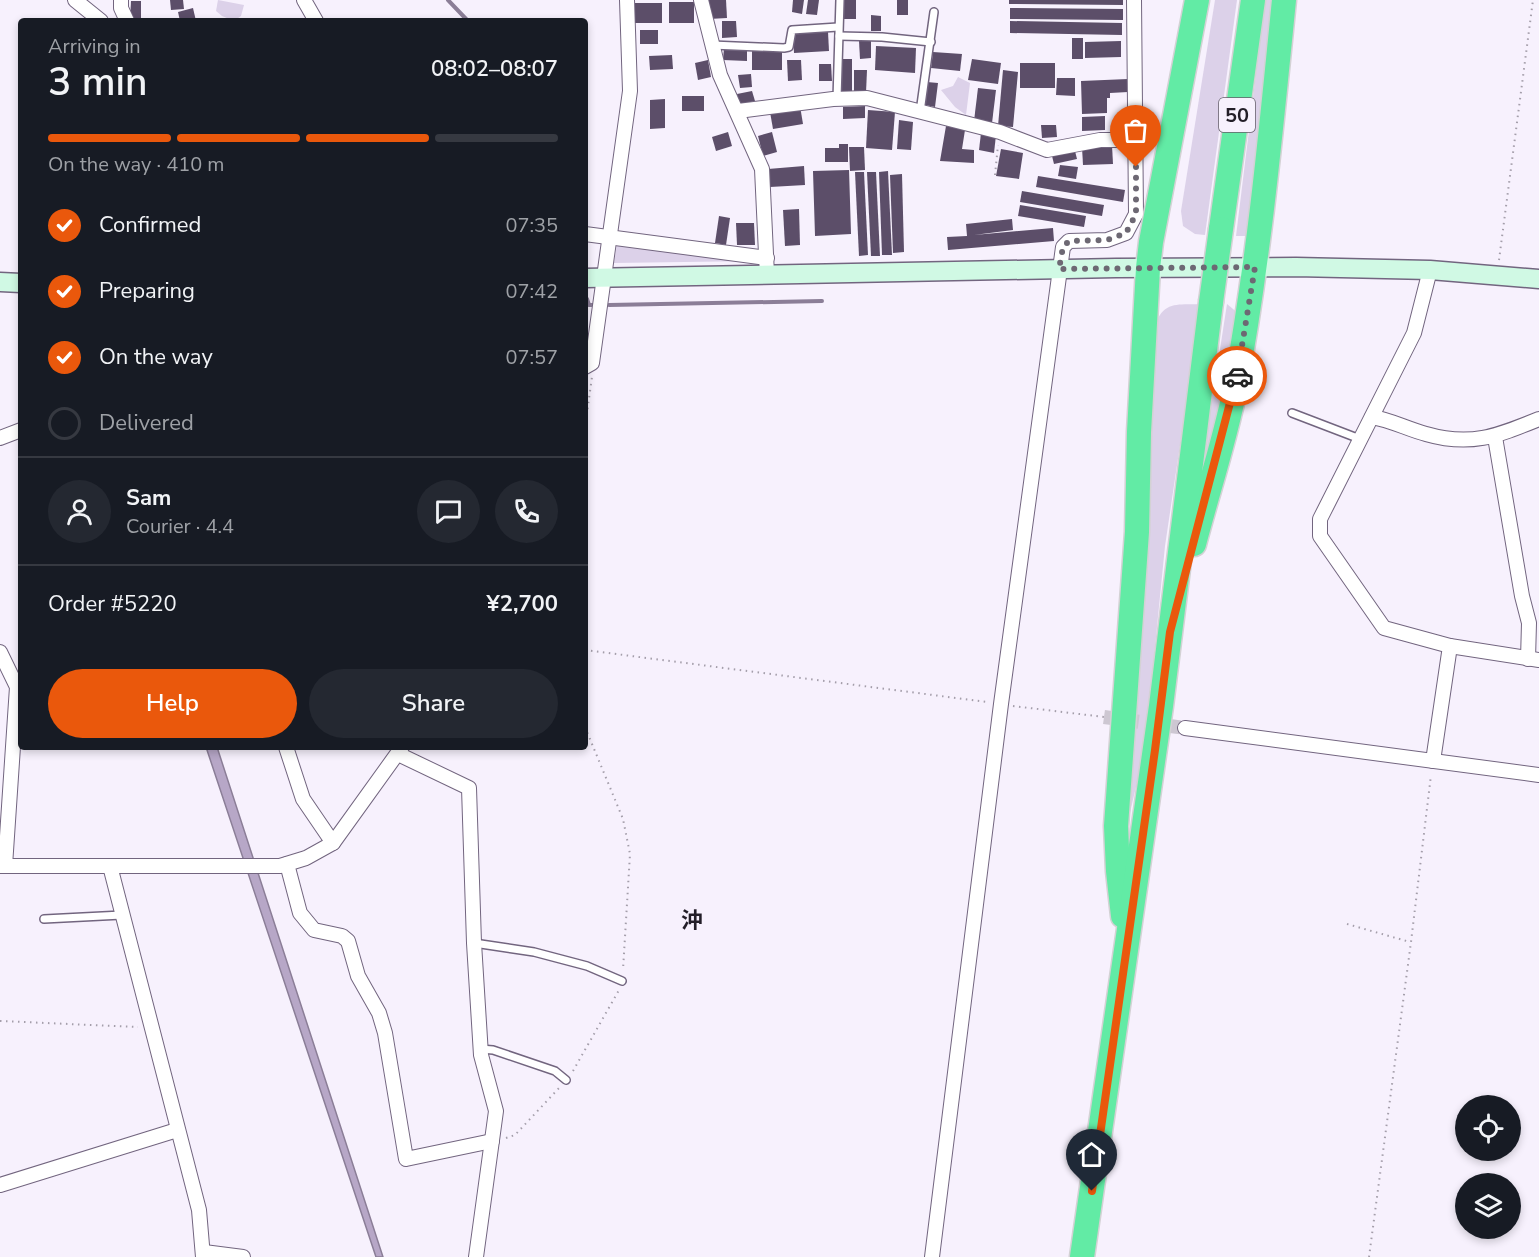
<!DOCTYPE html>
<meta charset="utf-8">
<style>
body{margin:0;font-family:"Nunito Sans","Noto Sans JP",sans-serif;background:#242831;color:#f1f3f6;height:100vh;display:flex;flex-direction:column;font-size:22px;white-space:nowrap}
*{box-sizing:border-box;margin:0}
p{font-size:20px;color:#9ea1a6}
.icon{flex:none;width:33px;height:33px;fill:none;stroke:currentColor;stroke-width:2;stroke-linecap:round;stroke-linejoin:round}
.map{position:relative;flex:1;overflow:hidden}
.panel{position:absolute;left:18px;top:18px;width:570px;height:732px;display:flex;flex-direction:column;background:#171b24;border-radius:6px;box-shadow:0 3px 9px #0003}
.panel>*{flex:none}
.fabs{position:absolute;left:1455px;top:1095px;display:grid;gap:12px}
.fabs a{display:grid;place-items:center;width:66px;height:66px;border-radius:50%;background:#171b24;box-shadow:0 3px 9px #0003;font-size:30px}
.pin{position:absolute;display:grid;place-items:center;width:51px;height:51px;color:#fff;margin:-62px -26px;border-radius:50% 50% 50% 0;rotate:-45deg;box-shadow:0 0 6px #0007}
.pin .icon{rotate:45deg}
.courier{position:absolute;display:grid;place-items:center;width:60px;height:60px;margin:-30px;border:4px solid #ea580c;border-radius:50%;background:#fff;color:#222;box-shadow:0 2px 8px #0007}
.overview em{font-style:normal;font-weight:600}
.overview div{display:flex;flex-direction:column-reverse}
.overview{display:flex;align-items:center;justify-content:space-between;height:102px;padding:0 30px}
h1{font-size:39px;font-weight:600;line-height:45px}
.bar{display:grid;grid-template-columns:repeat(4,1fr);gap:9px 6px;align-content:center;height:72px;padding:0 30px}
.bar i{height:8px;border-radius:4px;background:#363941}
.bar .current{background:#ea580c}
.bar p{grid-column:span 4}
.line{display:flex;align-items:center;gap:15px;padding:0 30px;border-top:2px solid #363941}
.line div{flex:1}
.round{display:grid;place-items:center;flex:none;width:63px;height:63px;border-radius:32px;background:#242831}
ol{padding:0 30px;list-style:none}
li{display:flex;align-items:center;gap:18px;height:66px}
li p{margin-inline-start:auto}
li .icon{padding:6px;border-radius:50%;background:#ea580c;color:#fff;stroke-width:4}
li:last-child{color:#9ea1a6}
li i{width:33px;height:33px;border:3px solid #363941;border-radius:50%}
.action{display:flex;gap:12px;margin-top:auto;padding:12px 30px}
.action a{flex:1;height:69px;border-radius:36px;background:#ea580c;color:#fff;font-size:24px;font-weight:600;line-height:69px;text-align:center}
.action a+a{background:#242831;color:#f1f3f6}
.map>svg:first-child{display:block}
.green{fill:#dcd1e9}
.water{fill:#b7a7c7;stroke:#8b7e97;stroke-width:1.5}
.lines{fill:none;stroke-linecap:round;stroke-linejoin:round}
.stream{stroke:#8b7e97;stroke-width:4}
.building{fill:#5c4e69}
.street-tunnel{stroke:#cdc7d2;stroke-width:14;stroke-dasharray:14 7;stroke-linecap:butt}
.lane-casing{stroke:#72657f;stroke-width:10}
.street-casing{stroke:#72657f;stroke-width:16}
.secondary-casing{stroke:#72657f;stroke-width:21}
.highway-casing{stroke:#d3d2d4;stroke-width:27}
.path{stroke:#a49eaa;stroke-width:2;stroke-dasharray:1.5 4.5;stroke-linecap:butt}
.lane{stroke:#fff;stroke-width:7}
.street{stroke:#fff;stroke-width:14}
.secondary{stroke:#d0f9e4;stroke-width:18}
.highway{stroke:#62eba5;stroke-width:24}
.highway-bridge-casing{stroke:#d3d2d4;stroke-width:27;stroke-linecap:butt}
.highway-bridge{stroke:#62eba5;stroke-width:24}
.done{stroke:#6d6873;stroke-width:6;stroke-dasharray:0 10.8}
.route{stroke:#ea580c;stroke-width:8}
.labels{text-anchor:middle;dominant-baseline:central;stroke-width:6;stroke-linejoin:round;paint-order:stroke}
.shield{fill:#f7f1fd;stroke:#635d68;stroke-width:1.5}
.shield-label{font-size:20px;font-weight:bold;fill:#231e28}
.neighbourhood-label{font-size:22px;font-weight:bold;fill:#231e28;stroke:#f7f1fd}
</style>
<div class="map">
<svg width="1539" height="1257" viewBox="0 0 1539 1257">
<rect width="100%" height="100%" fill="#f7f1fd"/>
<g class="green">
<polygon points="218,0 244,5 241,16 234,21 222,16 216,11"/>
<polygon points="1215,0 1237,0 1205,235 1195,234 1183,226 1181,211"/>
<polygon points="1265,0 1278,0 1251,223 1245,236 1236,236"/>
<polygon points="958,77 970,83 966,115 955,107 941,90 953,86"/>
<polygon points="617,244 755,261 614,263"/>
<path d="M1201 304 1165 546 1145 748 1129 817 1124 826 1155 325C1164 300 1179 305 1201 304Z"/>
<polygon points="1227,304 1239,314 1239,332 1196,504"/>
</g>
<polygon class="water" points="206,747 217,747 383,1257 376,1257"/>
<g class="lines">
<g class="stream">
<polyline points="448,0 468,21"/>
<polyline points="587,299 589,305 595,305"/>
<polyline points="609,305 822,301"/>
</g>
</g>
<g class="building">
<polygon points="170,0 183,0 184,9 171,10"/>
<polygon points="708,0 726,0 727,18 709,19"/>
<polygon points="793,0 804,0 802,14 792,12"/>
<polygon points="808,0 819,0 817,15 806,14"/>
<rect x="842" y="0" width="14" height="19"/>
<rect x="897" y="0" width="11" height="15"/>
<polygon points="1009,0 1123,0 1123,5 1009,4"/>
<polygon points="131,1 141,1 141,21 130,21"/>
<rect x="669" y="2" width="25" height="21"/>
<rect x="635" y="3" width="27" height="20"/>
<polygon points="193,8 196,21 180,21 178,12"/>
<polygon points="1010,8 1123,9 1123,20 1010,19"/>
<polygon points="871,15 881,16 881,31 871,31"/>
<polygon points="722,21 736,21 737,37 722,38"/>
<polygon points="1010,21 1122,23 1122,35 1010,33"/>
<rect x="640" y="30" width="18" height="14"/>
<polygon points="828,32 829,51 794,53 793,34"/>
<rect x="1072" y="38" width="11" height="21"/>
<polygon points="859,41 871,41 871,58 860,59"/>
<polygon points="1121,41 1121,57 1085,58 1085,42"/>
<polygon points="876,46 916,48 915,73 875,70"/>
<polygon points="724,48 747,48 747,61 723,60"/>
<rect x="752" y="51" width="30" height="19"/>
<polygon points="933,52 962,54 960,71 931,68"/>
<polygon points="672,55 673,69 650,70 649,56"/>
<rect x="840" y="59" width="12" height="33"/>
<polygon points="972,59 1001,63 998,84 968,80"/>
<polygon points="708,60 711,77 698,80 695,63"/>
<polygon points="787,60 801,60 802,80 788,81"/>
<rect x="1020" y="63" width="35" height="25"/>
<polygon points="819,64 831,64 832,81 819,81"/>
<polygon points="854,70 867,70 866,93 854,93"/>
<polygon points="1003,70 1018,72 1013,127 998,126"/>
<polygon points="751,74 752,87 740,88 738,75"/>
<polygon points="1057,78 1075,78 1075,96 1056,95"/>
<polygon points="1128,79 1128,92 1110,93 1110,98 1107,98 1107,113 1082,114 1081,81"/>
<polygon points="927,82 938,83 935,107 925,105"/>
<polygon points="978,88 996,90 992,123 974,121"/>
<polygon points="752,91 755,101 739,105 737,94"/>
<rect x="682" y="96" width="22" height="15"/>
<polygon points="665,99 665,128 650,129 650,100"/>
<polygon points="800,106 803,124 773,129 770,112"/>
<polygon points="865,106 865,118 843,119 843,107"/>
<polygon points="868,110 895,112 892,150 866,148"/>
<polygon points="1105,116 1105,130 1082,131 1082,117"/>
<polygon points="899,120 913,122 911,150 897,149"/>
<polygon points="1041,125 1056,125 1057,137 1042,138"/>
<polygon points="946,126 965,130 962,149 974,150 974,163 940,161"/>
<polygon points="728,132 732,146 716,151 712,137"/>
<polygon points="772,132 777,152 763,156 758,136"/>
<polygon points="981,133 996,135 994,153 979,150"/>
<polygon points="839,144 848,144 848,162 825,162 825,148 839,148"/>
<polygon points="1112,145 1113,164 1083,165 1082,147"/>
<polygon points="849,147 864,147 865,170 850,171"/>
<polygon points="1074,147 1077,159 1054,164 1051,152"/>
<polygon points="1001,149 1023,153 1019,179 996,176"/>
<polygon points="1060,165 1078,167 1076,179 1058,176"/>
<polygon points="804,166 805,185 770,187 768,169"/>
<polygon points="849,170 851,234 815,236 813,171"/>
<polygon points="888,171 892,255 882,255 879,172"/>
<polygon points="855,172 864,172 868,255 859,256"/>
<polygon points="867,172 876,172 880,256 871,256"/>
<polygon points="902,174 904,252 893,253 890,175"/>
<polygon points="1038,176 1125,190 1123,202 1036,187"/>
<polygon points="1022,191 1104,205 1102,216 1020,202"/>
<polygon points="1020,205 1086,216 1084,227 1018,216"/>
<polygon points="799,209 800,245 785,246 783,210"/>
<polygon points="719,216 730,218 726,245 715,243"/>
<polygon points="1012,219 1013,230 974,235 1053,228 1054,241 948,250 947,237 967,236 966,224"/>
<polygon points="736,223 754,223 755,245 737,245"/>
</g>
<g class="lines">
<polyline class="street-tunnel" points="1104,717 1185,728"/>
<defs>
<g id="lane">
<polyline points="839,36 882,37 931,42"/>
<polyline points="712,45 784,48 789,47 792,30 838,27"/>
<polyline points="837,99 840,0"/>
<polyline points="920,112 934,12"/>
<polyline points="1292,413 1360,439"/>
<polyline points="44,919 122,915"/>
<polyline points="474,943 534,952 587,966 622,981"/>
<polyline points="480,1049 493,1050 555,1071 566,1080"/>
</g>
<g id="street">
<polyline points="75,0 101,21"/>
<polyline points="121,0 121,8 127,21"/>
<polyline points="304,0 316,21"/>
<polyline points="701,0 720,75 762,169 767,275"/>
<polyline points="738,111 833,99 867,98 1000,132 1047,150 1100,140 1136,140"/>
<polyline points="585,234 767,258"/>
<polyline points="1430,270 1414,333 1320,519 1320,536 1384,628 1450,646 1433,761"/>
<polyline points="585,367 592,363 630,91 627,0"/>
<path d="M1372 417C1391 420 1407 429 1426 434 1471 447 1497 436 1539 419"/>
<polyline points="1495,437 1522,596 1529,623 1528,659"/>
<polyline points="0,438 21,430"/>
<polyline points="1450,646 1539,660"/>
<polyline points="0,652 17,687 5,866"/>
<polyline points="1185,728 1539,775"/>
<polyline points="286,747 303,799 333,843"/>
<polyline points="398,754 469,788 474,943 481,1055 496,1111 476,1257"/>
<polyline points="287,864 300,913 314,930 342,936 348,941 358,976 379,1013 385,1033 406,1159 492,1141"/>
<polyline points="0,866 280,866 306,858 333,843 402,747"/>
<polyline points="110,866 199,1210 203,1257"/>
<polyline points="0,1185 177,1130"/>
<polyline points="204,1252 243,1257"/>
<polyline points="932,1257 1001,704 1063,247 1069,241 1107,240 1126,233 1136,214 1134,0"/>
</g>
<g id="secondary">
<polyline points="585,278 1116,268 1296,267 1430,270 1539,279"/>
<polyline points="0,282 21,283"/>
</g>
<g id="highway">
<polyline points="1221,229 1253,0"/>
<path d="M1194 544C1207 494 1225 440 1235 389 1259 260 1271 130 1284 0"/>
<polyline points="1123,916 1118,871 1116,826 1137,532 1139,432 1148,268 1151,242 1197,0"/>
<polyline points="1082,1257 1161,706 1211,302"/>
</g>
</defs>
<use href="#lane" class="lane-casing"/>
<use href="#street" class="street-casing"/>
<use href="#secondary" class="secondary-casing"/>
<use href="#highway" class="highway-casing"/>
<g class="path">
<polyline points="995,175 998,145"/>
<polyline points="1499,260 1533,0"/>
<polyline points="585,427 592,377"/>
<polyline points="585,650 987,702"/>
<polyline points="1013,706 1104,717"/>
<polyline points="585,727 623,819 630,854 623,970"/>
<polyline points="1347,924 1410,942"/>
<polyline points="0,1021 138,1027"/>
<polyline points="573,1071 619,990"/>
<polyline points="506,1138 515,1135 560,1087"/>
<polyline points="1369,1257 1411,942 1431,775"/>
</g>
<use href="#lane" class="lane"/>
<use href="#street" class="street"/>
<use href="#secondary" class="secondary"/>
<use href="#highway" class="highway"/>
<defs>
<polyline id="highway-bridge" points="1211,302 1221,229"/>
</defs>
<use href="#highway-bridge" class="highway-bridge-casing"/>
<use href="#highway-bridge" class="highway-bridge"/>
</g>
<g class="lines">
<polyline class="done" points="1136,167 1136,214 1126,233 1107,240 1069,241 1063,247 1059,269 1255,267 1237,376"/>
<polyline class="route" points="1092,1191 1155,750 1170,632 1237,376"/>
</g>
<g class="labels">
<rect class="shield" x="1219" y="98" width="36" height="34" rx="4.5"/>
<g class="shield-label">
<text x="1237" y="115">50</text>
</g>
<g class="neighbourhood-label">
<text x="692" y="921">沖</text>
</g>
</g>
</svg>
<div class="fabs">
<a><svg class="icon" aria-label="locate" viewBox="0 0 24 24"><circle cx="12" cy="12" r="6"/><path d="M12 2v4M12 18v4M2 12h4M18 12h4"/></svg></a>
<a><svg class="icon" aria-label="layers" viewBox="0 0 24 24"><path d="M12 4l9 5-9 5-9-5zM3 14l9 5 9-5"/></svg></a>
</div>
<div class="pin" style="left:1136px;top:167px;background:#ea580c"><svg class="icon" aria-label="bag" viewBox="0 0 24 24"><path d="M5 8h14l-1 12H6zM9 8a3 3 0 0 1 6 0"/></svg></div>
<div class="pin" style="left:1092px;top:1191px;background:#1f2937"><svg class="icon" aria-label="home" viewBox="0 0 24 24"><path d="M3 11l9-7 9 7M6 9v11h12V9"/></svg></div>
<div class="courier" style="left:1237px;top:376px"><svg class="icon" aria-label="car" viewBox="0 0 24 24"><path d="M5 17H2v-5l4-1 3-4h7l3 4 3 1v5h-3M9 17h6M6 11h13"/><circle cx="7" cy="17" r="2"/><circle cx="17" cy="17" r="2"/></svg></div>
<section class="panel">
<div class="overview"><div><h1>3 min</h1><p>Arriving in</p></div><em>08:02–08:07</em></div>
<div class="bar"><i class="current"></i><i class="current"></i><i class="current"></i><i></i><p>On the way · 410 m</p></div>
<ol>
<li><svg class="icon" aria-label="check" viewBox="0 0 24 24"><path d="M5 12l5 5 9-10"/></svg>Confirmed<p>07:35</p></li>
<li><svg class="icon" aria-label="check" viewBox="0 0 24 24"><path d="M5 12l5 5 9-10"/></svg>Preparing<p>07:42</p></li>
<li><svg class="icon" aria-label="check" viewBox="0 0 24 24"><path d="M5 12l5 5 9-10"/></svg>On the way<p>07:57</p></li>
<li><i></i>Delivered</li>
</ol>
<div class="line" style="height:108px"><a class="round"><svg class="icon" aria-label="person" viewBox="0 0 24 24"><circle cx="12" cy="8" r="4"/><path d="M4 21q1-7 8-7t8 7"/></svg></a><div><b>Sam</b><p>Courier · 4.4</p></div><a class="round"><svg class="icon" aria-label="chat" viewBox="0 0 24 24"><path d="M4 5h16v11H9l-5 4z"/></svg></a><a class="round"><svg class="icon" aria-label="phone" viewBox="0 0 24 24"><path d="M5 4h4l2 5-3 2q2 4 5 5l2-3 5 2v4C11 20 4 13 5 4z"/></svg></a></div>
<div class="line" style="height:78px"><div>Order #5220</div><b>¥2,700</b></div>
<div class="action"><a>Help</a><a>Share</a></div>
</section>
</div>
